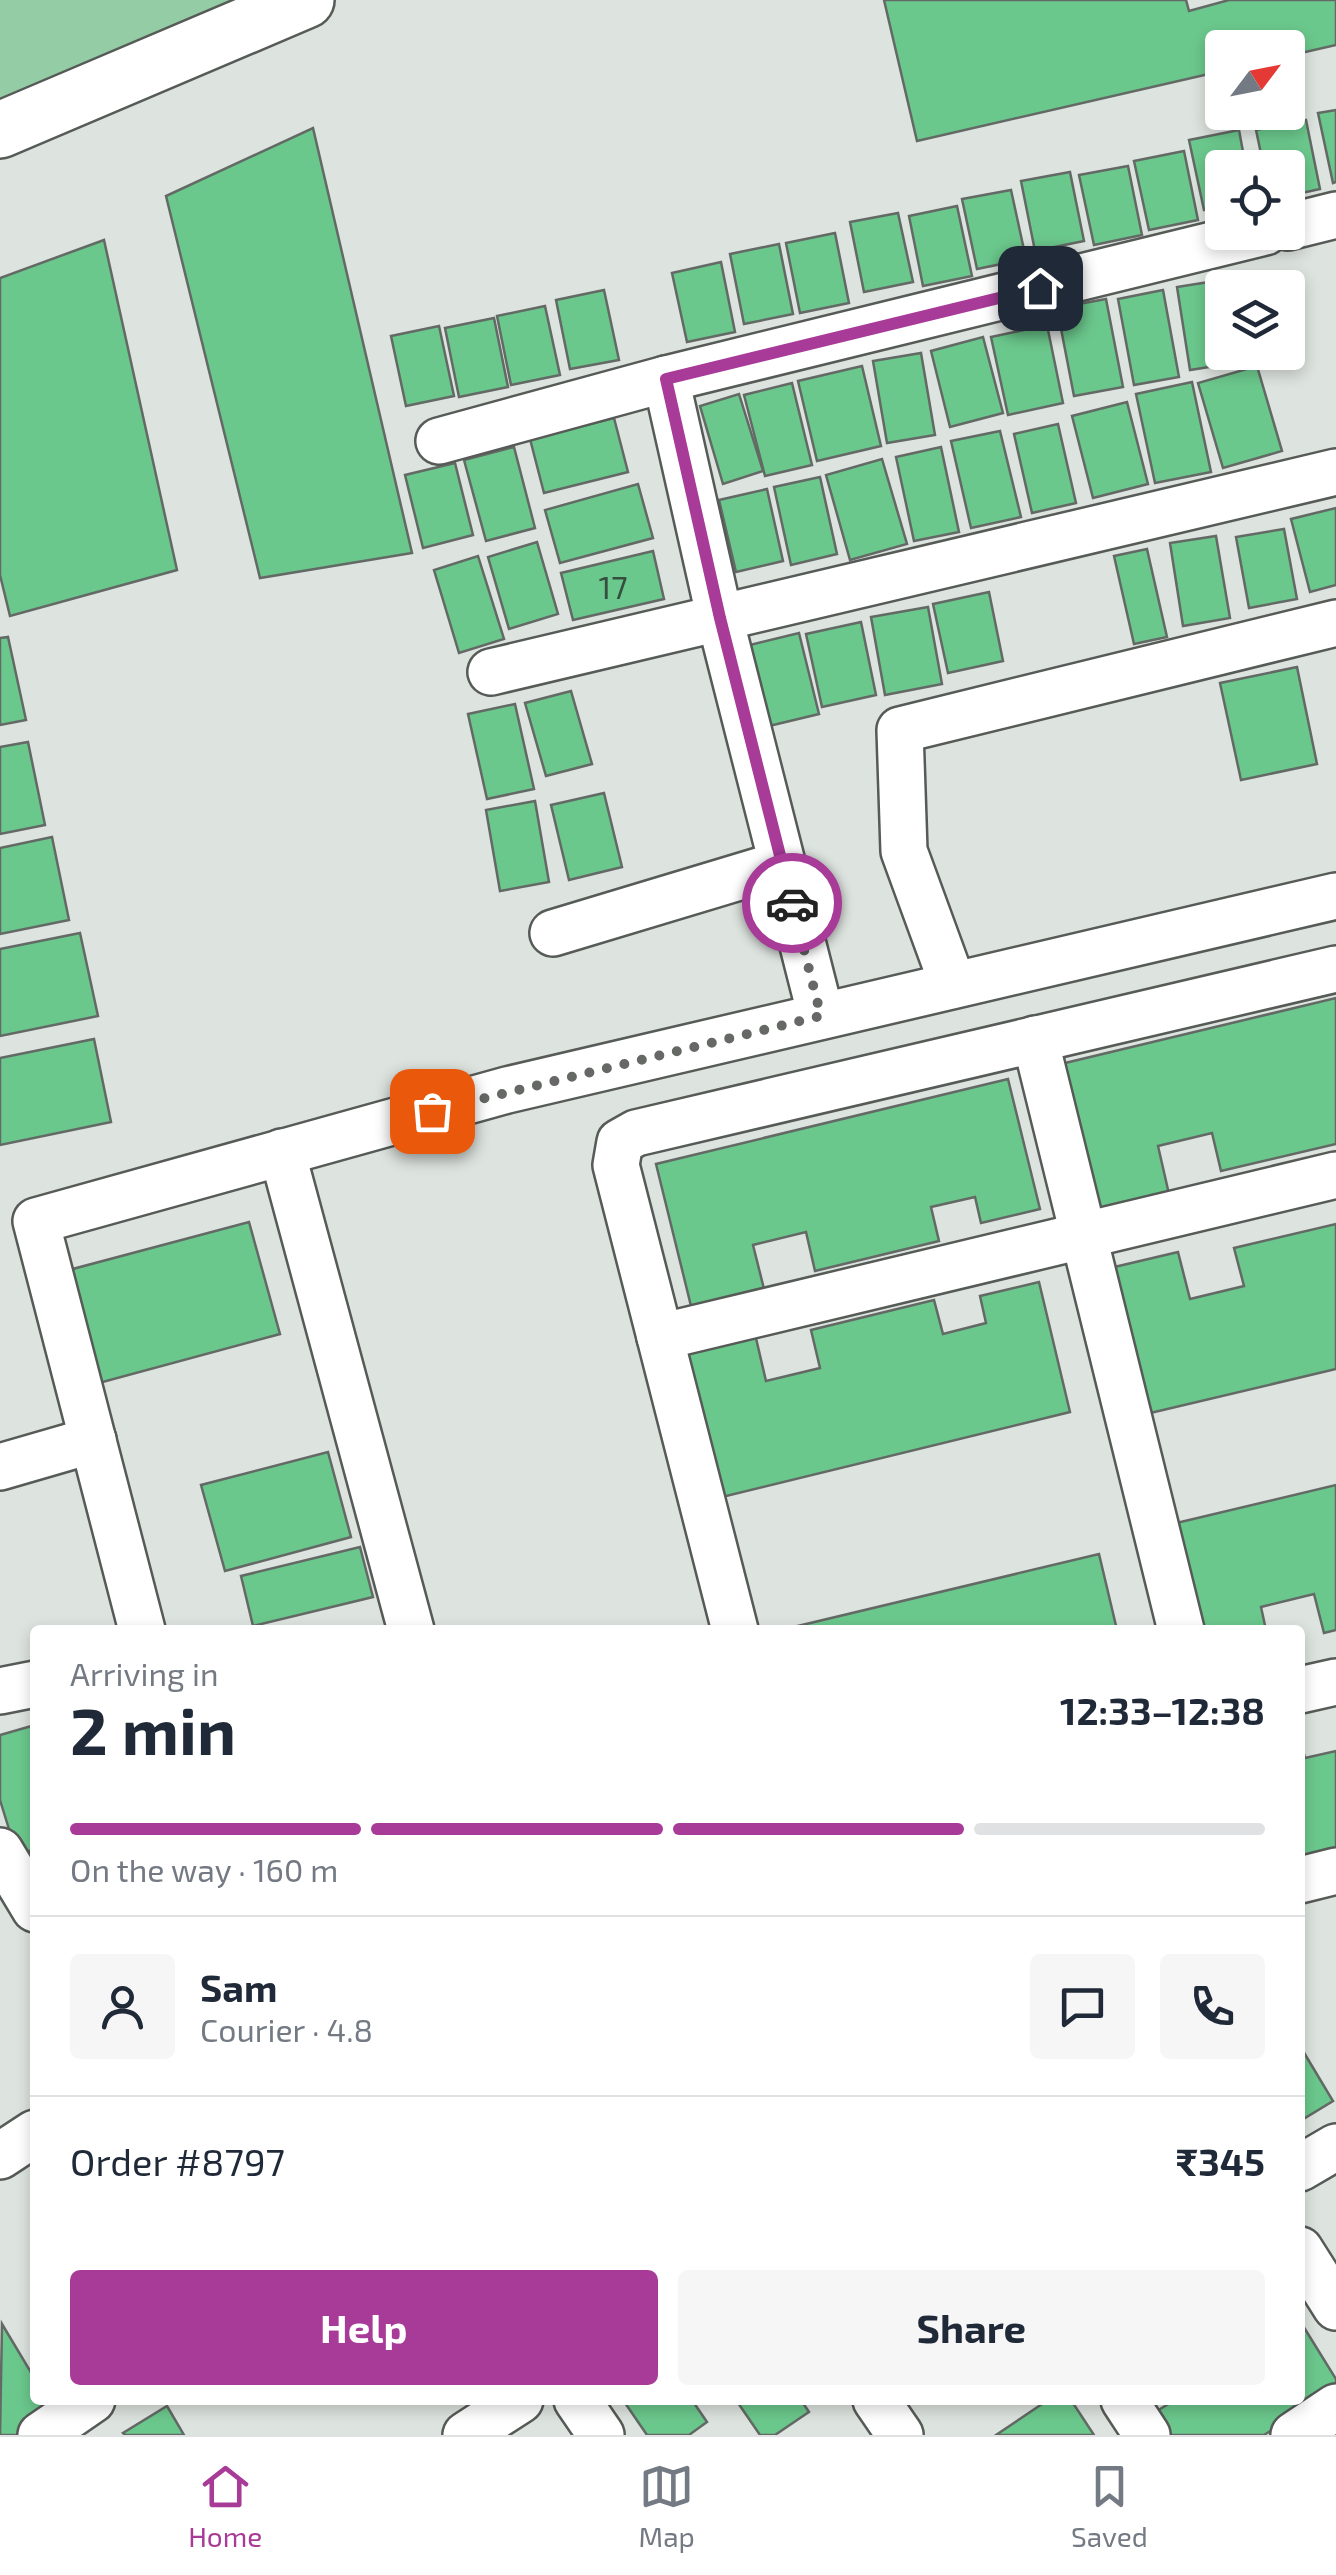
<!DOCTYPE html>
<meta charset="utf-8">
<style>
body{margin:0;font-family:"Exo 2",sans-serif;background:#f6f6f7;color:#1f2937;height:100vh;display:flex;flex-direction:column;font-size:38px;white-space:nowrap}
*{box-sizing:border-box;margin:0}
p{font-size:32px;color:#747a83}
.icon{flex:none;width:55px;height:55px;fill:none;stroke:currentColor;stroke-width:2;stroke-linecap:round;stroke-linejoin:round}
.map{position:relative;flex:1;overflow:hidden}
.sheet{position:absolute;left:30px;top:1625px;width:1275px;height:780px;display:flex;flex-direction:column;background:#fff;border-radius:10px;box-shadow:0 5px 15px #0003}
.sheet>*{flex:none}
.needle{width:65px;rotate:58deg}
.buttons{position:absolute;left:1205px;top:30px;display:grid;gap:20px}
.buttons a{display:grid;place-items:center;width:100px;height:100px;border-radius:10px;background:#fff;box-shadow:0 5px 15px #0003;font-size:50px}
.pin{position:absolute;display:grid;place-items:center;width:85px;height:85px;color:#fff;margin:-42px;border-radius:20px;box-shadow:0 5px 15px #0006}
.courier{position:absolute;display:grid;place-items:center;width:100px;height:100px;margin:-50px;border:8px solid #a83a98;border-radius:50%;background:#fff;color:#222;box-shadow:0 2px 12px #0007}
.head em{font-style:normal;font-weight:700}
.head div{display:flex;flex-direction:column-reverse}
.head{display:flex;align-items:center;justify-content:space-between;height:170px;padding:0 40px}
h1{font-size:65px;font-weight:700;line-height:75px}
.bar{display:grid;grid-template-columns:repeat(4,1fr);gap:15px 10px;align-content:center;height:120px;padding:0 40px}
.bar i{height:12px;border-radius:8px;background:#e0e1e3}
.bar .on{background:#a83a98}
.bar p{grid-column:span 4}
.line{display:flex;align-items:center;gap:25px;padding:0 40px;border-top:2px solid #e0e1e3}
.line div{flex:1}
.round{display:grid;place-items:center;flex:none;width:105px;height:105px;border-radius:10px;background:#f6f6f7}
.button{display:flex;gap:20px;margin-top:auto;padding:20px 40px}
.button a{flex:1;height:115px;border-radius:10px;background:#a83a98;color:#fff;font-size:40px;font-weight:700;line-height:115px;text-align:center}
.button a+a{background:#f6f6f7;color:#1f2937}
.dock{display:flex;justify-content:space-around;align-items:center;height:140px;border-top:2px solid #e0e1e3;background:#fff;font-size:28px;color:#747a83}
.dock a{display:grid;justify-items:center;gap:5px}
.dock .on{color:#a83a98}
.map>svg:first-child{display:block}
.green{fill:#93cca5}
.building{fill:#6bc88c;stroke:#636965;stroke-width:2.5}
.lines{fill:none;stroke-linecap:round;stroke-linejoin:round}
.minor-casing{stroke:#565b57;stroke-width:50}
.tertiary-casing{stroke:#565b57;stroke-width:60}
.minor{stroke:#fff;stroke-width:45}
.tertiary{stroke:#fff;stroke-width:55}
.done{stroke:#656865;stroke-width:10;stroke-dasharray:0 18}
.route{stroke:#a83a98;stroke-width:12}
.labels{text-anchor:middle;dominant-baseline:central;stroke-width:8;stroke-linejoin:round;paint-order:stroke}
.number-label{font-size:32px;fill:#364e3e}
</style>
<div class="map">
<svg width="1336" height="2435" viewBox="0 0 1336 2435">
<rect width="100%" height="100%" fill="#dde3de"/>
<polygon class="green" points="0,0 234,0 0,100"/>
<g class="building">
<polygon points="884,0 1186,0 1189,11 1229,0 1336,0 1336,45 1288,56 1288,48 1222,48 1222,71 917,141"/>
<polygon points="1336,110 1336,182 1333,183 1318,113"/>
<polygon points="1306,120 1320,189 1288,196 1288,168 1264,168 1256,130"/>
<polygon points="313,128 412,553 260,578 166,196"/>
<polygon points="1239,130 1246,168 1222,168 1222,206 1204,210 1189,140"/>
<polygon points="1184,151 1198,220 1149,230 1134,161"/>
<polygon points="1128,166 1142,235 1094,245 1079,175"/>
<polygon points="1070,172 1084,241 1035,251 1021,181"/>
<polygon points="1011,190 1026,259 977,269 962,199"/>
<polygon points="957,206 972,276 923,286 909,216"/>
<polygon points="898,213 913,282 864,292 850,222"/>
<polygon points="835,233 849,303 800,313 786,243"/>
<polygon points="104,240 177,570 10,616 0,575 0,278"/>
<polygon points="779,244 793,314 744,324 730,254"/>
<polygon points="721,262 735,332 687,342 672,273"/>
<polygon points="1234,278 1236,288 1222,288 1222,352 1246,352 1247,361 1190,370 1177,287"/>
<polygon points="604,290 619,360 570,369 556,300"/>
<polygon points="1163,290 1179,377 1134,385 1118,299"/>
<polygon points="1106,299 1123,387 1074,396 1057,308"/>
<polygon points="545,306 560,375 511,385 497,316"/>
<polygon points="494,318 508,387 459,397 445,328"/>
<polygon points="1047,325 1063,403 1008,415 991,337"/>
<polygon points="439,326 454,396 406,406 391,336"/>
<polygon points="983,337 1003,413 950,427 931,351"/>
<polygon points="921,353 935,435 887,443 873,361"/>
<polygon points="862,366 881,446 817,461 798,381"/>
<polygon points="1257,366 1282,451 1223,468 1198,383"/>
<polygon points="1192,382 1211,472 1155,483 1136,394"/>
<polygon points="792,383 812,465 765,476 744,395"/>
<polygon points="739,394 763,471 723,484 700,406"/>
<polygon points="1127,402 1148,484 1093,498 1072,416"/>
<polygon points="614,418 628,472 544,493 530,439"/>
<polygon points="1058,424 1076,503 1032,513 1014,434"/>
<polygon points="1000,431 1021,517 971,528 951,441"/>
<polygon points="514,447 535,528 486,541 464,460"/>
<polygon points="941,447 959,532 914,541 896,457"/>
<polygon points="882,459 907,544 850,560 826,475"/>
<polygon points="455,463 473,535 423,548 405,475"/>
<polygon points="820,477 837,554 791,565 774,487"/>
<polygon points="638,484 653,538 560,563 545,510"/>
<polygon points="767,489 783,561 736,572 719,500"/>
<polygon points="1336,508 1336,585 1310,592 1291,519"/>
<polygon points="1284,529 1297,599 1249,608 1236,537"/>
<polygon points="1216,536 1230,618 1183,626 1170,543"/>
<polygon points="537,542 558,614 509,629 488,557"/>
<polygon points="1147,549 1167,637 1134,644 1114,556"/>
<polygon points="653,551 664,599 573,620 561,573"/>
<polygon points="478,556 504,639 459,653 434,570"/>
<polygon points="989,592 1003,661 948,673 933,604"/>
<polygon points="928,607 942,684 885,695 871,617"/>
<polygon points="861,622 876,695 822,707 806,634"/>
<polygon points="799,633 819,714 765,727 746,646"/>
<polygon points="8,637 26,720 0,725 0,638"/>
<polygon points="1297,667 1317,764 1241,780 1220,683"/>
<polygon points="571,691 592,764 546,776 525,703"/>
<polygon points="515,704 534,789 487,799 468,714"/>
<polygon points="28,742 45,825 0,834 0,747"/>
<polygon points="604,793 622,867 569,880 551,805"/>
<polygon points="535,801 549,882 500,891 486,810"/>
<polygon points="52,837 69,920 0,934 0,848"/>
<polygon points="80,933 98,1016 0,1036 0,949"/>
<polygon points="1336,998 1336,1144 1221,1171 1212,1133 1158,1146 1169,1194 1097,1211 1061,1064"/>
<polygon points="94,1039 111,1122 0,1145 0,1058"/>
<polygon points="1008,1079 1040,1209 981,1223 975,1197 931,1207 939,1241 815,1271 806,1232 753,1245 765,1293 692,1310 656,1164"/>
<polygon points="249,1222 280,1334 99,1383 69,1270"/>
<polygon points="1336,1224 1336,1369 1142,1415 1106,1269 1178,1252 1190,1299 1244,1286 1234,1248"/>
<polygon points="1039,1282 1070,1412 718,1498 682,1351 755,1334 766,1381 820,1368 811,1330 934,1300 943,1334 986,1323 980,1296"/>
<polygon points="328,1452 351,1537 225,1571 201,1485"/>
<polygon points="1336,1485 1336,1630 1324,1633 1314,1594 1261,1607 1266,1630 1190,1630 1164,1526"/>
<polygon points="360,1547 373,1597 253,1626 241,1576"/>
<polygon points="1099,1554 1117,1630 781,1630"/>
<polygon points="35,1725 35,1849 17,1855 0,1800 0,1735"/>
<polygon points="1300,1739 1305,1758 1336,1751 1336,1856 1300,1865"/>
<polygon points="1300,2046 1333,2101 1300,2121"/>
<polygon points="1300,2321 1336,2379 1336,2390 1264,2435 1166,2435 1152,2414 1175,2400 1300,2400"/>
<polygon points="2,2324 35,2379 35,2400 48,2400 59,2419 33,2435 0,2435"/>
<polygon points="623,2400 692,2400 707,2422 689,2435 647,2435"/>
<polygon points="736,2400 801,2400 809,2412 775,2435 760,2435"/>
<polygon points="1048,2400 1071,2400 1094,2435 996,2435"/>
<polygon points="167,2406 184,2435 125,2435 123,2433"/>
</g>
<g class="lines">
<defs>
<g id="minor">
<polyline points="1288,227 1336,215"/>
<polyline points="666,379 720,619 821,1016"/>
<polyline points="439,441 666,379 1265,232"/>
<polyline points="491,672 1336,472"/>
<polyline points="553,933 782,864"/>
<polyline points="953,985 904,851 900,730 1336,623"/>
<polyline points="1035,1039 1181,1630"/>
<polyline points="282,1152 411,1630"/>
<polyline points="660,1337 1336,1175"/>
<polyline points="0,1467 93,1440"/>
<polyline points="142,1630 36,1221 507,1090 1336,896"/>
<polyline points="735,1630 616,1165 620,1142 636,1133 1336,969"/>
<polyline points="1300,1690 1336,1682"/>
<polyline points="0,1691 35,1684"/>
<polyline points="0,1851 35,1909"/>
<polyline points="1300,1880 1336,1871"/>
<polyline points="0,2156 35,2133"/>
<polyline points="1300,2168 1336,2147"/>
<polyline points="1300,2250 1336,2307"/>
<polyline points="577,2400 601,2435"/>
<polyline points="876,2400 900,2435"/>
<polyline points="1124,2400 1147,2435"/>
<polyline points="41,2435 92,2400"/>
<polyline points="466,2435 520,2400"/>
<polyline points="1294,2435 1336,2407"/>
</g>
<polyline id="tertiary" points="0,130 306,0"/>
</defs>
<use href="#minor" class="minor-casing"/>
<use href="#tertiary" class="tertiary-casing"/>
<use href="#minor" class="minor"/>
<use href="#tertiary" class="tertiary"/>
</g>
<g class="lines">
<polyline class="done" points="432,1111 821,1016 792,903"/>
<polyline class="route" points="792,903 720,618 666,379 1040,288"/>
</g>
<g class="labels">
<g class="number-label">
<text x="613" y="586">17</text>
</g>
</g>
</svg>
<div class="buttons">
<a><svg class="needle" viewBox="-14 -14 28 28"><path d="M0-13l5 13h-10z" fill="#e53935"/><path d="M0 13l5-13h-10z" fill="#747a83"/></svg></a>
<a><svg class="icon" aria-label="locate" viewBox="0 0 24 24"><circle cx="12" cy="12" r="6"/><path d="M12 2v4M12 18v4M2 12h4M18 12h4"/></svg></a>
<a><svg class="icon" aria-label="layers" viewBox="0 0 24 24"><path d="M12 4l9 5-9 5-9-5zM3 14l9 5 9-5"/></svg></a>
</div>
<div class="pin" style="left:432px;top:1111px;background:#ea580c"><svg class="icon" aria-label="bag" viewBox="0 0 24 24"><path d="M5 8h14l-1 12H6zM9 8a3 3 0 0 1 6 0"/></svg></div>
<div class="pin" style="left:1040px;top:288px;background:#1f2937"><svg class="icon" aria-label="home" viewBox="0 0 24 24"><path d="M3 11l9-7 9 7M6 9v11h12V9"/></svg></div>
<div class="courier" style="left:792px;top:903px"><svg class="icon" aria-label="car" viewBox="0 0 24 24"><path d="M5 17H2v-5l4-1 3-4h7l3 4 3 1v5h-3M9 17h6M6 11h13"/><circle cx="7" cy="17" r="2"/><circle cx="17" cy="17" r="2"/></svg></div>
<section class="sheet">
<div class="head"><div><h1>2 min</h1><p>Arriving in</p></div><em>12:33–12:38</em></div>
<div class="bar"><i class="on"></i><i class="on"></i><i class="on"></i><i></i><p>On the way · 160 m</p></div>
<div class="line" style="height:180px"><a class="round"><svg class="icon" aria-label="person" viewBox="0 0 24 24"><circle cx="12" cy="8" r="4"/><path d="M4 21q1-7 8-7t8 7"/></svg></a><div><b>Sam</b><p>Courier · 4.8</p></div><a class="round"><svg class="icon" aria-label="chat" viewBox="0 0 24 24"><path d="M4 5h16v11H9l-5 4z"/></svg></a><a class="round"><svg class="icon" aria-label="phone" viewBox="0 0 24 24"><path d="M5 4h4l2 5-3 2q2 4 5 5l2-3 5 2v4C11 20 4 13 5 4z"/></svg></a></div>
<div class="line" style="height:130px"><div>Order #8797</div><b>₹345</b></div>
<div class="button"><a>Help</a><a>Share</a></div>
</section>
</div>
<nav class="dock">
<a class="on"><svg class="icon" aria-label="home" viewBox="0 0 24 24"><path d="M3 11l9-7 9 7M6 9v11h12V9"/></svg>Home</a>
<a><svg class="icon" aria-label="map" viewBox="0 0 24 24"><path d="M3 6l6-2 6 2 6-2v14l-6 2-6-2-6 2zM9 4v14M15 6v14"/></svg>Map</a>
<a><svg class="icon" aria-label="saved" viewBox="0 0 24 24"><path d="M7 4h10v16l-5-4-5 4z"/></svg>Saved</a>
</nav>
